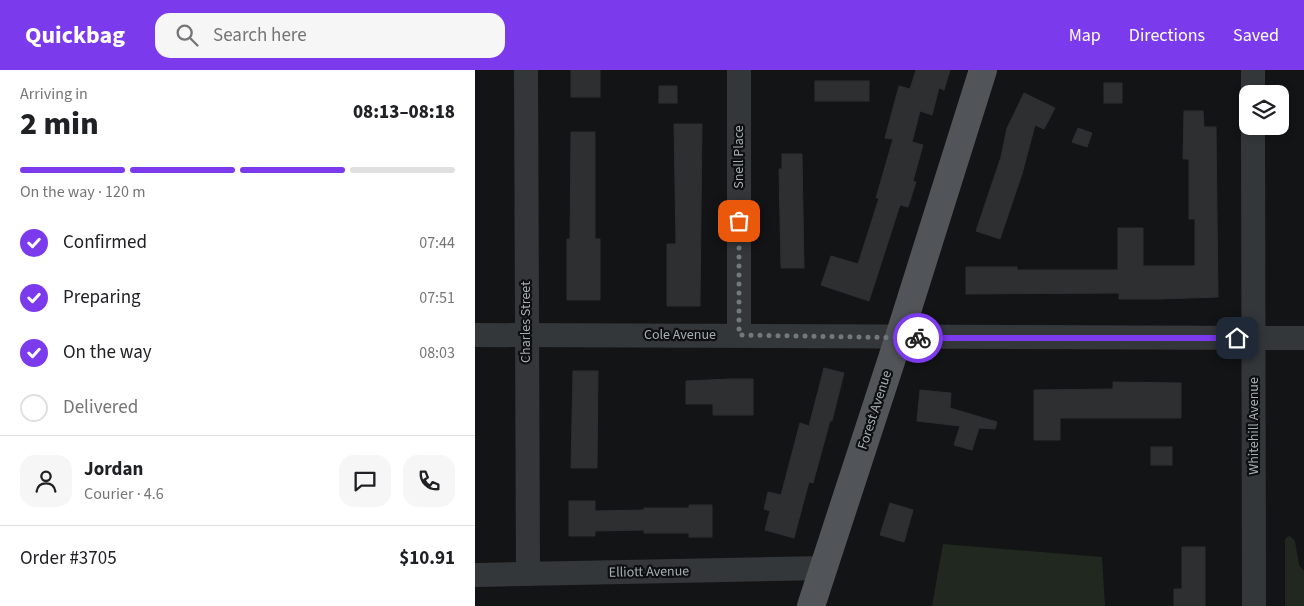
<!DOCTYPE html>
<meta charset="utf-8">
<style>
body{margin:0;font-family:"Source Sans 3",sans-serif;background:#f6f6f6;color:#202124;height:100vh;display:flex;flex-direction:column;font-size:19px;white-space:nowrap}
*{box-sizing:border-box;margin:0}
p{font-size:16px;color:#757577}
.icon{flex:none;width:28px;height:28px;fill:none;stroke:currentColor;stroke-width:2;stroke-linecap:round;stroke-linejoin:round}
.map{position:relative;flex:1;overflow:hidden}
.details{display:flex;flex-direction:column;background:#fff;width:475px}
.details>*{flex:none}
.fabs{position:absolute;left:764px;top:15px;display:grid;gap:10px}
.fabs a{display:grid;place-items:center;width:50px;height:50px;border-radius:10px;background:#fff;box-shadow:0 2px 8px #0003;font-size:25px}
.pin{position:absolute;display:grid;place-items:center;width:42px;height:42px;color:#fff;margin:-21px;border-radius:10px;box-shadow:0 2px 8px #0006}
.courier{position:absolute;display:grid;place-items:center;width:50px;height:50px;margin:-25px;border:4px solid #7c3aed;border-radius:50%;background:#fff;color:#222;box-shadow:0 1px 6px #0007}
.headline em{font-style:normal;font-weight:800}
.headline div{display:flex;flex-direction:column-reverse}
.headline{display:flex;align-items:center;justify-content:space-between;height:85px;padding:0 20px}
h1{font-size:32px;font-weight:800;line-height:38px}
.bar{display:grid;grid-template-columns:repeat(4,1fr);gap:8px 5px;align-content:center;height:60px;padding:0 20px}
.bar i{height:6px;border-radius:4px;background:#e0e0e0}
.bar .current{background:#7c3aed}
.bar p{grid-column:span 4}
.line{display:flex;align-items:center;gap:12px;padding:0 20px;border-top:1px solid #e0e0e0}
.line div{flex:1}
.round{display:grid;place-items:center;flex:none;width:52px;height:52px;border-radius:15px;background:#f6f6f6}
ol{padding:0 20px;list-style:none}
li{display:flex;align-items:center;gap:15px;height:55px}
li p{margin-inline-start:auto}
li .icon{padding:5px;border-radius:50%;background:#7c3aed;color:#fff;stroke-width:4}
li:last-child{color:#757577}
li i{width:28px;height:28px;border:2px solid #e0e0e0;border-radius:50%}
header{display:flex;align-items:center;gap:30px;box-sizing:border-box;height:70px;padding:0 25px;background:#7c3aed;color:#fff}
header strong{font-size:24px}
nav{display:flex;gap:28px;margin-inline-start:auto;font-size:18px}
.search{width:350px;height:45px;background:#f6f6f6;display:flex;align-items:center;gap:12px;box-sizing:border-box;padding:0 18px;border-radius:15px;color:#757577;font-size:19px}
main{display:flex;flex:1;min-height:0}
.map>svg:first-child{display:block}
.green{fill:#212820}
.building{fill:#2e2f31;stroke:#2d2e31}
.lines{fill:none;stroke-linecap:round;stroke-linejoin:round}
.minor{stroke:#34373a;stroke-width:24}
.major{stroke:#515559;stroke-width:28}
.done{stroke:#72797d;stroke-width:5;stroke-dasharray:0 9}
.route{stroke:#7c3aed;stroke-width:6}
.labels{text-anchor:middle;dominant-baseline:central;stroke-width:4.5;stroke-linejoin:round;paint-order:stroke}
.street-label{font-size:14px;fill:#a5afb5;stroke:#0e0f10}
</style>
<header>
<strong>Quickbag</strong>
<div class="search"><svg class="icon" aria-label="search" viewBox="0 0 24 24"><circle cx="10" cy="10" r="6"/><path d="M15 15l6 6"/></svg>Search here</div>
<nav><a>Map</a><a>Directions</a><a>Saved</a></nav>
</header>
<main>
<section class="details">
<div class="headline"><div><h1>2 min</h1><p>Arriving in</p></div><em>08:13–08:18</em></div>
<div class="bar"><i class="current"></i><i class="current"></i><i class="current"></i><i></i><p>On the way · 120 m</p></div>
<ol>
<li><svg class="icon" aria-label="check" viewBox="0 0 24 24"><path d="M5 12l5 5 9-10"/></svg>Confirmed<p>07:44</p></li>
<li><svg class="icon" aria-label="check" viewBox="0 0 24 24"><path d="M5 12l5 5 9-10"/></svg>Preparing<p>07:51</p></li>
<li><svg class="icon" aria-label="check" viewBox="0 0 24 24"><path d="M5 12l5 5 9-10"/></svg>On the way<p>08:03</p></li>
<li><i></i>Delivered</li>
</ol>
<div class="line" style="height:90px"><a class="round"><svg class="icon" aria-label="person" viewBox="0 0 24 24"><circle cx="12" cy="8" r="4"/><path d="M4 21q1-7 8-7t8 7"/></svg></a><div><b>Jordan</b><p>Courier · 4.6</p></div><a class="round"><svg class="icon" aria-label="chat" viewBox="0 0 24 24"><path d="M4 5h16v11H9l-5 4z"/></svg></a><a class="round"><svg class="icon" aria-label="phone" viewBox="0 0 24 24"><path d="M5 4h4l2 5-3 2q2 4 5 5l2-3 5 2v4C11 20 4 13 5 4z"/></svg></a></div>
<div class="line" style="height:65px"><div>Order #3705</div><b>$10.91</b></div>
</section>
<div class="map">
<svg width="829" height="536" viewBox="0 0 829 536">
<rect width="100%" height="100%" fill="#131415"/>
<g class="green">
<polygon points="815,466 820,471 824,495 829,501 829,536 810,536 810,470 812,467"/>
<polygon points="468,474 627,487 630,536 457,536"/>
</g>
<g class="building">
<rect x="96" y="0" width="29" height="27"/>
<polygon points="441,0 475,0 469,20 464,18 457,45 445,41 437,72 448,75 438,111 441,112 433,137 425,135 394,231 346,215 356,186 383,194 404,128 401,128 418,69 410,68 424,16 435,19"/>
<rect x="340" y="11" width="54" height="20"/>
<rect x="629" y="13" width="18" height="20"/>
<rect x="184" y="16" width="18" height="17"/>
<polygon points="549,23 580,38 569,59 560,55 547,104 525,169 501,161 526,87 532,58"/>
<polygon points="709,41 728,41 729,57 741,57 743,227 685,229 644,229 644,223 491,224 491,197 542,197 542,200 643,200 643,158 668,158 668,196 720,196 720,149 714,149 714,89 708,89"/>
<polygon points="199,54 227,54 225,236 192,236 192,174 201,174"/>
<polygon points="603,58 617,63 612,77 597,72"/>
<polygon points="96,62 120,62 120,169 125,169 125,230 92,230 92,169 95,169"/>
<polygon points="307,84 327,84 329,198 306,198 304,99 307,99"/>
<polygon points="349,298 369,303 357,351 355,351 338,413 334,412 319,468 290,460 295,441 289,439 293,422 306,425 325,353 334,356"/>
<polygon points="98,301 123,301 122,398 96,398"/>
<polygon points="255,309 278,309 278,345 238,345 238,334 211,334 211,311"/>
<polygon points="638,312 706,313 706,348 585,348 585,370 559,370 559,320 638,319"/>
<polygon points="445,320 476,323 475,338 522,352 520,359 504,358 497,380 479,375 485,356 442,351"/>
<rect x="676" y="377" width="21" height="18"/>
<polygon points="94,431 120,431 120,441 169,440 169,438 214,438 214,435 237,435 237,467 214,467 214,463 169,463 169,460 120,461 120,466 94,466"/>
<polygon points="415,433 438,440 429,472 405,465"/>
<polygon points="707,477 730,477 730,536 699,536 699,519 707,519"/>
</g>
<g class="lines">
<g class="minor">
<polyline points="51,0 53,504"/>
<polyline points="264,0 264,265"/>
<polyline points="778,0 778,24"/>
<polyline points="778,56 779,536"/>
<polyline points="0,265 829,268"/>
<polyline points="0,505 348,498"/>
</g>
<polyline class="major" points="336,536 424,267 508,0"/>
</g>
<g class="lines">
<polyline class="done" points="264,151 264,265 443,268"/>
<polyline class="route" points="443,268 762,268"/>
</g>
<g class="labels">
<g class="street-label">
<text transform="translate(264 87) rotate(-90)">Snell Place</text>
<text transform="translate(51 252) rotate(-90)">Charles Street</text>
<text x="205" y="265">Cole Avenue</text>
<text transform="translate(400 340) rotate(-72)">Forest Avenue</text>
<text transform="translate(779 356) rotate(-90)">Whitehill Avenue</text>
<text transform="translate(174 502) rotate(-1)">Elliott Avenue</text>
</g>
</g>
</svg>
<div class="fabs">
<a><svg class="icon" aria-label="layers" viewBox="0 0 24 24"><path d="M12 4l9 5-9 5-9-5zM3 14l9 5 9-5"/></svg></a>
</div>
<div class="pin" style="left:264px;top:151px;background:#ea580c"><svg class="icon" aria-label="bag" viewBox="0 0 24 24"><path d="M5 8h14l-1 12H6zM9 8a3 3 0 0 1 6 0"/></svg></div>
<div class="pin" style="left:762px;top:268px;background:#1f2937"><svg class="icon" aria-label="home" viewBox="0 0 24 24"><path d="M3 11l9-7 9 7M6 9v11h12V9"/></svg></div>
<div class="courier" style="left:443px;top:268px"><svg class="icon" aria-label="bike" viewBox="0 0 24 24"><circle cx="6" cy="16" r="4"/><circle cx="18" cy="16" r="4"/><path d="M6 16l4-8h5l3 8M10 8l3 8H6M13 5h3"/></svg></div>
</div>
</main>
